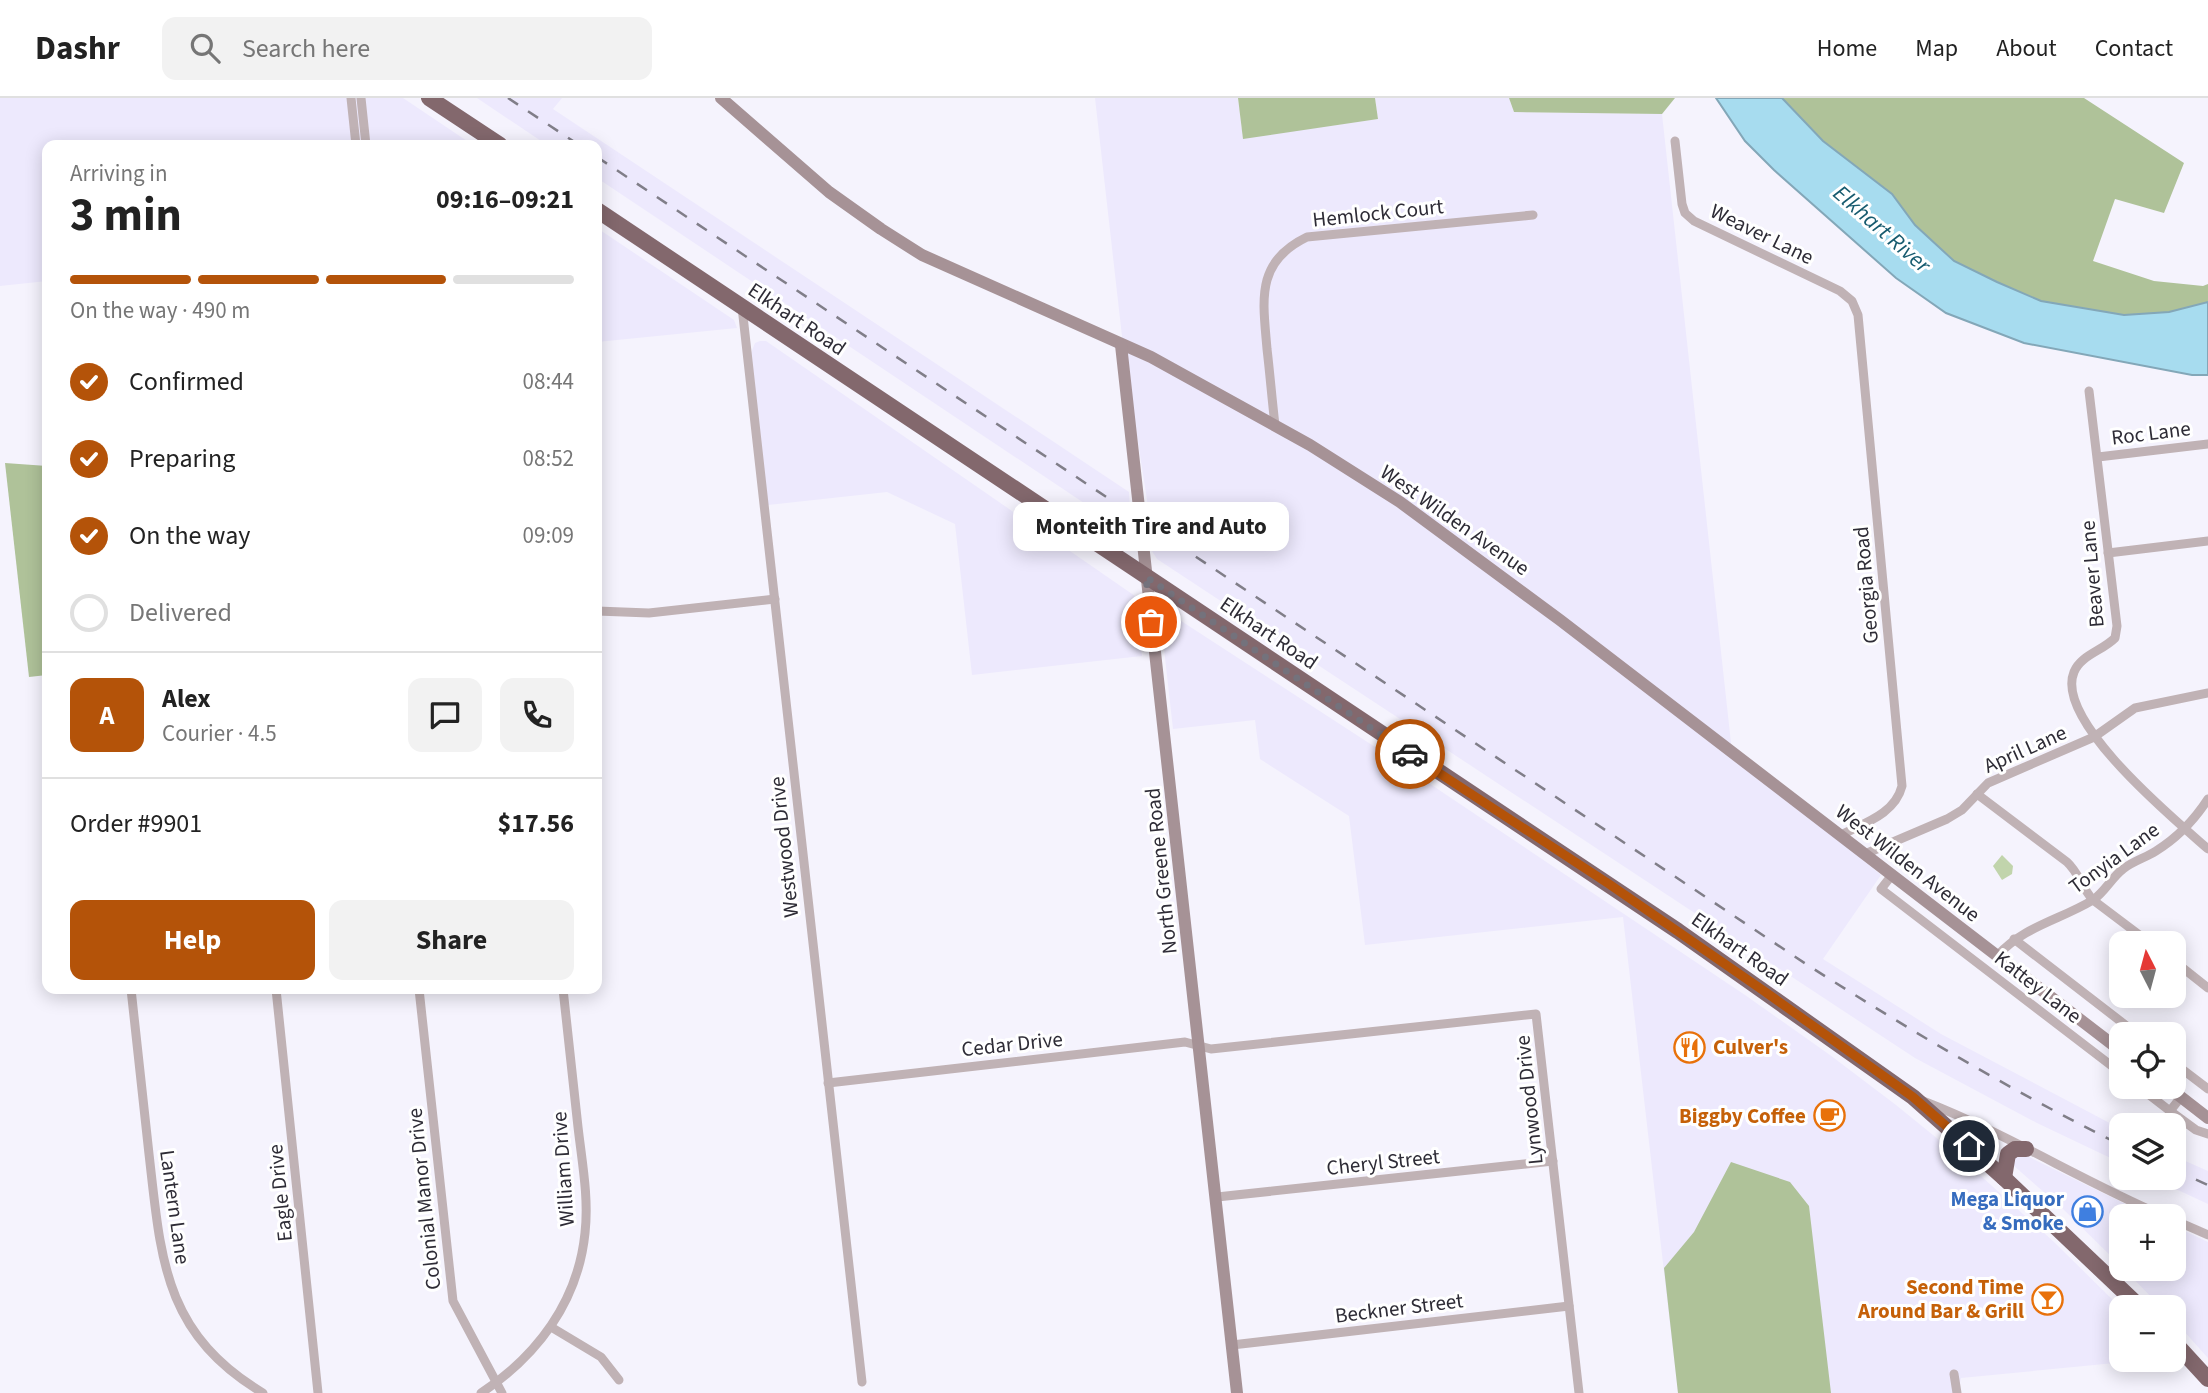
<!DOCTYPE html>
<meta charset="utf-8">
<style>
body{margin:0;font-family:"Source Sans 3",sans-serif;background:#f2f2f2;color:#222;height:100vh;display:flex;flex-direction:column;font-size:26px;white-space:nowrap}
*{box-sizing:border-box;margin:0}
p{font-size:23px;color:#767676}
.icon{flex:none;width:38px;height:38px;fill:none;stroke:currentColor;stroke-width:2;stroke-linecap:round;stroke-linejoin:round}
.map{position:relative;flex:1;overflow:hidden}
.sheet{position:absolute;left:42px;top:42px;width:560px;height:854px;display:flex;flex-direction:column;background:#fff;border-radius:14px;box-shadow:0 4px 18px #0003}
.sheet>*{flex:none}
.needle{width:46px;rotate:354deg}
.controls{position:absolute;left:2109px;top:833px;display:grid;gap:14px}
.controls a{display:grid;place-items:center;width:77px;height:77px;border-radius:14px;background:#fff;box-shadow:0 4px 18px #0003;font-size:35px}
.pin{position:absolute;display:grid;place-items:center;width:60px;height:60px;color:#fff;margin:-30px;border:4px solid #fff;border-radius:50%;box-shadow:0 2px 7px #0007}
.courier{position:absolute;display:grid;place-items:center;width:70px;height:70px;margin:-35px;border:5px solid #b45309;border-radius:50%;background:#fff;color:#222;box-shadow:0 2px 9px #0007}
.bubble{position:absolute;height:49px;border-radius:14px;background:#fff;box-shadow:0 4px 18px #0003;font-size:23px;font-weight:700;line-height:49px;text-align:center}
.summary em{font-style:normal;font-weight:700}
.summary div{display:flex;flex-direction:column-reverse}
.summary{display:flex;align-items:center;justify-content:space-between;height:119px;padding:0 28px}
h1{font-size:46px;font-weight:700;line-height:52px}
.bar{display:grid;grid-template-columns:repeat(4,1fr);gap:10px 7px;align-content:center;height:84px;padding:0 28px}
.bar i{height:9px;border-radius:5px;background:#e0e0e0}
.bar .selected{background:#b45309}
.bar p{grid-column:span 4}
.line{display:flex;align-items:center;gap:18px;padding:0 28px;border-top:2px solid #e0e0e0}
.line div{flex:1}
.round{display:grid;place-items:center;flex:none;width:74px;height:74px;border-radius:14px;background:#f2f2f2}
ol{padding:0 28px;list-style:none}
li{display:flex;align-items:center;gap:21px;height:77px}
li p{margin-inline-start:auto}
li .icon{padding:7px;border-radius:50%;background:#b45309;color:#fff;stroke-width:4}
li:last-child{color:#767676}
li i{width:38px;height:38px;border:4px solid #e0e0e0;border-radius:50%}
.cta{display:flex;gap:14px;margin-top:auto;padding:14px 28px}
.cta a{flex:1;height:80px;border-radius:14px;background:#b45309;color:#fff;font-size:28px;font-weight:700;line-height:80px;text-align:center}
.cta a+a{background:#f2f2f2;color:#222}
header{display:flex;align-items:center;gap:42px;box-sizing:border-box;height:98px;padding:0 35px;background:#fff;border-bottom:2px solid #e0e0e0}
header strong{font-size:33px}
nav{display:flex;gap:38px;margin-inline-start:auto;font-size:24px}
.search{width:490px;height:63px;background:#f2f2f2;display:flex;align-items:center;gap:18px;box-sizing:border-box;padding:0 24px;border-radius:14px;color:#767676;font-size:26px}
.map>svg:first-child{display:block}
.built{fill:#ede9fd}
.green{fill:#c1d4ac}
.forest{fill:#afc299}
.water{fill:#a7dcef;stroke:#83a7b8;stroke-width:2}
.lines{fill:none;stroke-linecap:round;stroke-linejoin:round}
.street{stroke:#c0b2b5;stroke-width:9}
.secondary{stroke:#a69296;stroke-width:12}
.highway{stroke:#83686d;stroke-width:16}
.rail{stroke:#807e88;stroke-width:2.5;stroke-dasharray:12 12;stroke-linecap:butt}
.done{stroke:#74727c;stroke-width:7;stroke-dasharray:0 12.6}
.route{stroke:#b45309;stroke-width:9}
.labels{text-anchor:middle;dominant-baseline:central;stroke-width:6;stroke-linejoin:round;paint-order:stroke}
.street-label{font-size:21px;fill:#2e2c36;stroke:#fff}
.food-label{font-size:21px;font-weight:bold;fill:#c56008;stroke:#fff;text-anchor:end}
.shop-label{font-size:21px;font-weight:bold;fill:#366cbe;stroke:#fff;text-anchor:end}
.water-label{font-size:23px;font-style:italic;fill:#175b6f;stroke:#fff}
</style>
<header>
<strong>Dashr</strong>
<div class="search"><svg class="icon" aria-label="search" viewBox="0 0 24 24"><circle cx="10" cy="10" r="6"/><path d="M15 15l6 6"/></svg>Search here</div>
<nav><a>Home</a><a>Map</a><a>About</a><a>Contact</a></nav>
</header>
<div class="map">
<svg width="2208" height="1295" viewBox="0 0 2208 1295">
<rect width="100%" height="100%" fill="#f5f3fd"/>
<g class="built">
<polygon points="0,0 403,0 473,47 47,47 47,183 0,188"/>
<polygon points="477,0 562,0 553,11 1129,394 1131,431 1126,433 597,80 597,47 547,47"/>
<polygon points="1095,0 1238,0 1243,40 1378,21 1375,0 1509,0 1514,14 1662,16 1732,654 1881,777 1823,861 1941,936 2121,1031 2121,1065 2037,1025 1915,960 1157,461 1152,453 1147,402 1123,247"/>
<polygon points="597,130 734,222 737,230 597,244"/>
<polygon points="760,243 766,243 1135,498 1142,558 972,577 955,426 887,394 768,407 751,255 755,245"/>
<polygon points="1175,519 1372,647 1745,897 1830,957 1896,1007 1960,1059 2054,1144 2121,1210 2121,1262 2146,1262 1961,1280 1958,1295 1678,1295 1623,819 1365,847 1349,718 1260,661 1255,622 1173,631 1162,533 1163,526 1167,521"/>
<polygon points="2023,1056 2150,1118 2121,1118 2121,1168 2062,1110 2013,1067 2012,1059"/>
<polygon points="2174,1058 2208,1073 2208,1106 2152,1080 2174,1080"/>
<polygon points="2174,1128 2208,1144 2208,1260 2174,1222 2174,1209 2161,1209 2124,1171 2174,1171"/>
</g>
<polygon class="green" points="2002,757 2013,768 2012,776 2002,782 1993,768"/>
<g class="forest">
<polygon points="1238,0 1375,0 1378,21 1243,41"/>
<polygon points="1509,0 1675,0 1662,16 1514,14"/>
<polygon points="1782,0 2084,0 2184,65 2164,115 2115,101 2093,163 2154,183 2203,188 2208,186 2208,204 2169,214 2124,217 2041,203 1997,184 1954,163 1915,127 1892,96 1823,43"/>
<polygon points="5,365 47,368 47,577 29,579"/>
<polygon points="1731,1064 1790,1084 1809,1108 1831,1295 1678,1295 1664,1170 1694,1134"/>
</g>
<polygon class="water" points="1716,0 1782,0 1823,43 1892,96 1915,127 1954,163 1997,184 2041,203 2124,217 2169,214 2208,204 2208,277 2192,277 2024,245 1946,215 1896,180 1774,72 1745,43"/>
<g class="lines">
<g class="street">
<polyline points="351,0 356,47"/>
<polyline points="361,0 366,47"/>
<path d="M1675 43 1682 106 1685 115 1694 123 1840 193 1852 203 1858 217 1902 688C1895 716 1864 725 1841 737"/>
<polyline points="742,209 862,1284"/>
<path d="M2089 293 2117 528 2115 540C2102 553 2081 557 2074 574 2054 622 2174 721 2208 751"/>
<path d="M1275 327C1272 302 1270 276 1267 251 1263 202 1255 164 1307 139L1533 117"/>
<polyline points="2098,359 2208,346"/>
<polyline points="2108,455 2208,443"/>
<polyline points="597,513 649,515 775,501"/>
<path d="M1977 696 2067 764C2079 775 2082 790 2093 802L2150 845"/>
<polyline points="1865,756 1947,721 1962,712 1988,685 2094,639 2135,610 2208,595"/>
<polyline points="1892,777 1881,791 2121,975"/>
<polyline points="2014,841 2137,936"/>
<path d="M1997 858C2024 828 2060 822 2093 802 2105 794 2112 779 2123 771 2133 763 2145 760 2156 753 2177 740 2195 721 2208 701"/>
<polyline points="2174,863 2208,890"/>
<path d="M131 891C137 946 143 1001 149 1056 161 1160 163 1235 263 1295"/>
<polyline points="276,891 318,1295"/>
<polyline points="419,891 453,1203 502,1295"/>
<polyline points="2174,965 2208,991"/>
<polyline points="828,985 1185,944 1211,951 1536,916 1579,1295"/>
<polyline points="2139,989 2170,1013 2181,999"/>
<path d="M1923 1003C2006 1035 2082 1083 2164 1118"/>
<polyline points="2170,1013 2196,1032 2208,1036"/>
<polyline points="1217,1099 1553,1063"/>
<polyline points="2174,1122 2208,1137"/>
<polyline points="551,1229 601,1259 619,1282"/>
<polyline points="1232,1247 1569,1208"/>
<polyline points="1954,1276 1957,1295"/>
<path d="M481 1295C537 1258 578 1204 585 1135 589 1100 582 1064 578 1029 573 983 568 937 563 891"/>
</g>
<g class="secondary">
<polyline points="721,0 829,94 881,131 922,157 1151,259 1310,347 1400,404 1560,522 2121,953"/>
<polyline points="1121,247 1237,1295"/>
<polyline points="2168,989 2208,1020"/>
</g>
<g class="highway">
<polyline points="429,0 500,47"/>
<polyline points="597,112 1678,833 1913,999 2004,1080 2140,1209"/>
<polyline points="2004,1080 2008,1056 2015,1051 2026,1051"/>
<polyline points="2174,1244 2208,1281"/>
</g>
<g class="rail">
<polyline points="508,0 579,47"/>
<path d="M597 59 1806 866C1909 932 2012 993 2121 1047"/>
<polyline points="2174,1072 2208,1087"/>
</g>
</g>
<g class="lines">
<polyline class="done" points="1151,524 1146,479 1410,656"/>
<polyline class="route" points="1410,656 1609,786 1764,893 1913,999 1969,1048"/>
</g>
<defs>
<symbol id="restaurant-ring" viewBox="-11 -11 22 22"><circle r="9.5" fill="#fff" stroke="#e8710a" stroke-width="1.5"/><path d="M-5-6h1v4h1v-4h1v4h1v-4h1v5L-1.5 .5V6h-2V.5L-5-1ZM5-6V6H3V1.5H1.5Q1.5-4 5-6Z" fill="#e8710a"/></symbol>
<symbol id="cafe-ring" viewBox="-11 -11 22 22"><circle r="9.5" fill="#fff" stroke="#e8710a" stroke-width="1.5"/><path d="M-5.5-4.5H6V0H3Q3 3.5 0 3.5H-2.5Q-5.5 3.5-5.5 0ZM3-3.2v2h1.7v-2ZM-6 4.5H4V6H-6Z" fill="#e8710a"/></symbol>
<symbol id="shop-ring" viewBox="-11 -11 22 22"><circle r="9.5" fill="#fff" stroke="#3f7fe0" stroke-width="1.5"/><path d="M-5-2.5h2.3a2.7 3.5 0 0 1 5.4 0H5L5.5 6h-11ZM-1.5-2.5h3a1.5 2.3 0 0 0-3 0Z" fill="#3f7fe0"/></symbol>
<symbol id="bar-ring" viewBox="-11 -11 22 22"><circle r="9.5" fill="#fff" stroke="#e8710a" stroke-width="1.5"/><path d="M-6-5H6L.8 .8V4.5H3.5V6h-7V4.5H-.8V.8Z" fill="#e8710a"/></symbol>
</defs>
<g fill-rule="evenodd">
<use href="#restaurant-ring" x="1672" y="932" width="35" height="35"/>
<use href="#cafe-ring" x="1812" y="1000" width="35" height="35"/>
<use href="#shop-ring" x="2070" y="1096" width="35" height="35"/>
<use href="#bar-ring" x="2030" y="1184" width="35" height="35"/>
</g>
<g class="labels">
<g class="street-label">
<text transform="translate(1378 115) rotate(-6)">Hemlock Court</text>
<text transform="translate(1762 136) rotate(26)">Weaver Lane</text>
<text transform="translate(797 221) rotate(34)">Elkhart Road</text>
<text transform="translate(2151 335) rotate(-7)">Roc Lane</text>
<text transform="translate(1455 422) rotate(35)">West Wilden Avenue</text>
<text transform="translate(2092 476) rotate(-95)">Beaver Lane</text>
<text transform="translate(1866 487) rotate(-95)">Georgia Road</text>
<text transform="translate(1269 535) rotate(34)">Elkhart Road</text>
<text transform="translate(2025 651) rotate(-24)">April Lane</text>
<text transform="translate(784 749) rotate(-96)">Westwood Drive</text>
<text transform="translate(2114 760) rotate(-36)">Tonyia Lane</text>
<text transform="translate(1908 765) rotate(38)">West Wilden Avenue</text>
<text transform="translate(1161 773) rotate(-96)">North Greene Road</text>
<text transform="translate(1740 851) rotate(35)">Elkhart Road</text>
<text transform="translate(2038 889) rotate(38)">Kattey Lane</text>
<text transform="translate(1012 946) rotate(-6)">Cedar Drive</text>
<text transform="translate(1529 1002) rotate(-96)">Lynwood Drive</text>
<text transform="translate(1383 1064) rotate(-6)">Cheryl Street</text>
<text transform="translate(563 1071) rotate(-94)">William Drive</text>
<text transform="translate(280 1095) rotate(-96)">Eagle Drive</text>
<text transform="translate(424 1101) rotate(-96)">Colonial Manor Drive</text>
<text transform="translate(175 1109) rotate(82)">Lantern Lane</text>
<text transform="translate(1399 1210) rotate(-7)">Beckner Street</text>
</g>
<g class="food-label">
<text x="1713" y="949" text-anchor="start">Culver's</text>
<text x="1806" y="1018">Biggby Coffee</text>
<text x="2024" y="1189">Second Time<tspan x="2024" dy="24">Around Bar &amp; Grill</tspan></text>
</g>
<g class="shop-label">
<text x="2064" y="1101">Mega Liquor<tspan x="2064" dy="24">&amp; Smoke</tspan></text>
</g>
<g class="water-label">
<text transform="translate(1882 131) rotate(41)">Elkhart River</text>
</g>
</g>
</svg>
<div class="controls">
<a><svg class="needle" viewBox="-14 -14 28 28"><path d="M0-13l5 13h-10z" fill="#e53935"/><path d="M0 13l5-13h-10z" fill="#767676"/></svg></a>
<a><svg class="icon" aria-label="locate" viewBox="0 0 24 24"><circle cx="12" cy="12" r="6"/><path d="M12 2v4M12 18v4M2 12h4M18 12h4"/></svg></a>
<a><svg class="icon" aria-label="layers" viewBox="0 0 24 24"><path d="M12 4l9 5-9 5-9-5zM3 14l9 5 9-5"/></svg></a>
<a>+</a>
<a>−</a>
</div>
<div class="pin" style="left:1151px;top:524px;background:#ea580c"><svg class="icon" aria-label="bag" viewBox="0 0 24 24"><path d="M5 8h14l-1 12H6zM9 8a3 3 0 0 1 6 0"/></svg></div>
<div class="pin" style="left:1969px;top:1048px;background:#1f2937"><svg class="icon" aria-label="home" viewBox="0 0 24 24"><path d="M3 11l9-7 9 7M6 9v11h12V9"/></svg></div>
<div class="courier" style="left:1410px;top:656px"><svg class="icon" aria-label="car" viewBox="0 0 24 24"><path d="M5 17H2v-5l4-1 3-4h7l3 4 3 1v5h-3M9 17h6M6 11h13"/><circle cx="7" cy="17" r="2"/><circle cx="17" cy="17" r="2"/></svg></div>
<div class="bubble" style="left:1013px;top:404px;width:276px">Monteith Tire and Auto</div>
<section class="sheet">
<div class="summary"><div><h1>3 min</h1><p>Arriving in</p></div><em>09:16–09:21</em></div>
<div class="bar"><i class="selected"></i><i class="selected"></i><i class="selected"></i><i></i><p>On the way · 490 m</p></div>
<ol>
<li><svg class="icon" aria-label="check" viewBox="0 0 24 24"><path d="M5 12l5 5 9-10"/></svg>Confirmed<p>08:44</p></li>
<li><svg class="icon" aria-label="check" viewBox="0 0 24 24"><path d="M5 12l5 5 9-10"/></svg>Preparing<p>08:52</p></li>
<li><svg class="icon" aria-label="check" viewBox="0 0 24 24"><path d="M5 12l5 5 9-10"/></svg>On the way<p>09:09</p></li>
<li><i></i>Delivered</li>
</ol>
<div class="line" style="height:126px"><b class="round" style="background:#b45309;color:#fff">A</b><div><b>Alex</b><p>Courier · 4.5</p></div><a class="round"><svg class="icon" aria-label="chat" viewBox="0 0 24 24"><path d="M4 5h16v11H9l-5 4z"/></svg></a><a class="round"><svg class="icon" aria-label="phone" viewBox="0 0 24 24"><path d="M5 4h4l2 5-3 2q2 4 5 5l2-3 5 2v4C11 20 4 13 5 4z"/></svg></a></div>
<div class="line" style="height:91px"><div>Order #9901</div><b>$17.56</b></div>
<div class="cta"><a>Help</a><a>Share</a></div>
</section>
</div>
